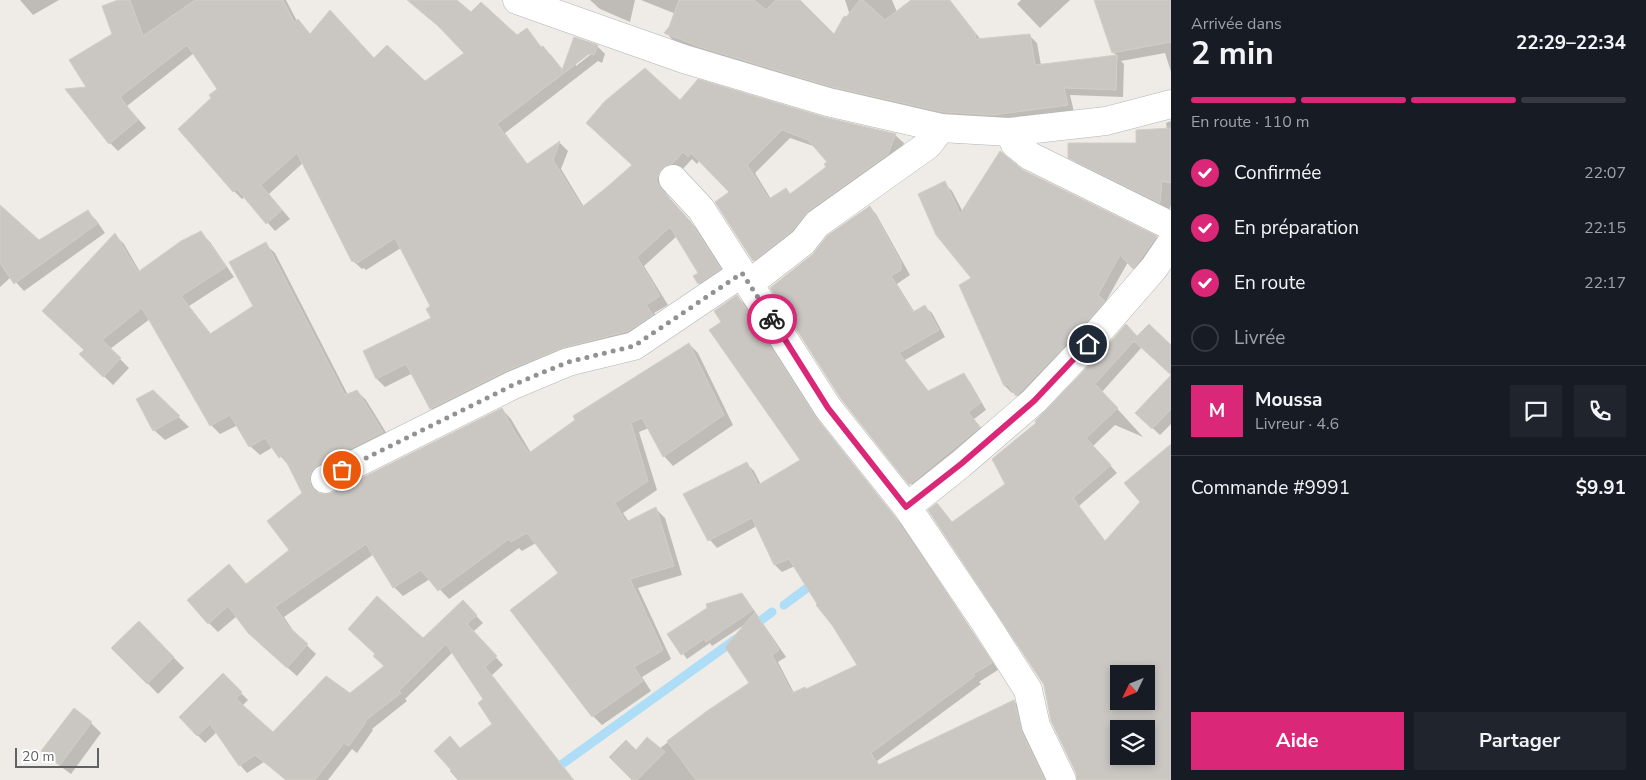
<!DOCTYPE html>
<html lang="fr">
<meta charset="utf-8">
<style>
body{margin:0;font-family:"Nunito Sans",sans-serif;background:#20242c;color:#f1f3f6;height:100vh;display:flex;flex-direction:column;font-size:19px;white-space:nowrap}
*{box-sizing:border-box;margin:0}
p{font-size:16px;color:#9ea1a6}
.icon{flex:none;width:28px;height:28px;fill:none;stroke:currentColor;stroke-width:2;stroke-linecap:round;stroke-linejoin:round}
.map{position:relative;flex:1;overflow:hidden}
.side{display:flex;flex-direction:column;background:#171b24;width:475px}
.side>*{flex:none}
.needle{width:32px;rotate:227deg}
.buttons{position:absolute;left:1110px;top:665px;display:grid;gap:10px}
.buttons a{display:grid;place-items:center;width:45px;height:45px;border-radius:0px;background:#171b24;box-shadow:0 2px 8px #0003;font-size:25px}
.scale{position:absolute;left:15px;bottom:12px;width:84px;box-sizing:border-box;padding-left:5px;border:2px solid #5e6265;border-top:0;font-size:14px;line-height:18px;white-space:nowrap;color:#5e6265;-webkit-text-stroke:4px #fff;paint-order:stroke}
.pin{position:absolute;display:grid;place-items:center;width:42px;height:42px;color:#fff;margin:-21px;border:2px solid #fff;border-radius:50%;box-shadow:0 1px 5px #0007}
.courier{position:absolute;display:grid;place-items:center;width:50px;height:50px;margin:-25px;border:4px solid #db2777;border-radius:50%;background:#fff;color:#222;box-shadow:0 1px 6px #0007}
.summary em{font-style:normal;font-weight:700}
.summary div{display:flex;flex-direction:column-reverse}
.summary{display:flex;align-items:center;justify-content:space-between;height:85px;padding:0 20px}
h1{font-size:32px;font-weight:700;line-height:38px}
.bar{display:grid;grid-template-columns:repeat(4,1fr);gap:8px 5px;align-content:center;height:60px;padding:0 20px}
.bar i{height:6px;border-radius:4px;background:#363941}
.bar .active{background:#db2777}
.bar p{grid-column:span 4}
.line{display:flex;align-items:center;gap:12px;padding:0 20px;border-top:1px solid #363941}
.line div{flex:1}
.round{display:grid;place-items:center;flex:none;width:52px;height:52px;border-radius:0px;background:#20242c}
ol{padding:0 20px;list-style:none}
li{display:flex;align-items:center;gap:15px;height:55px}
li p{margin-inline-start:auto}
li .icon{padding:5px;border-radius:50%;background:#db2777;color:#fff;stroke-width:4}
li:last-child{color:#9ea1a6}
li i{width:28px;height:28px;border:2px solid #363941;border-radius:50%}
.primary-button{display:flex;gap:10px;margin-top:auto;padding:10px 20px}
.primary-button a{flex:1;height:58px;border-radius:0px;background:#db2777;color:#fff;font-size:20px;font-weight:700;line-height:58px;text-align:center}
.primary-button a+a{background:#20242c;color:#f1f3f6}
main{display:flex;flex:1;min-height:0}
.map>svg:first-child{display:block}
.shadow{fill:#0003;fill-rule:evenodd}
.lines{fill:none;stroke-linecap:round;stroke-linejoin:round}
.stream{stroke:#aeddf7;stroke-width:9}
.building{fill:#cac7c3;stroke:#d3cec5;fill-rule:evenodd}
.minor-casing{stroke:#b1b4b7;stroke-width:29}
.minor{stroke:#fff;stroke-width:28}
.done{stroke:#919292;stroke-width:5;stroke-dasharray:0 9}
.route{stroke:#db2777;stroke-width:6}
</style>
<main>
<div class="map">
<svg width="1171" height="780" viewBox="0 0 1171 780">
<rect width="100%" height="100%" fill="#efece7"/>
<g class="shadow">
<polygon points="20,0 59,0 33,15"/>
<path d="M122 0H286L297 21 298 20 311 35 375 59 425 83 466 54 445 32 421 12 416 0H455L472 13 517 37 526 29 542 48 551 55 563 70 597 46 605 54 602 63 598 61 505 133 528 165 560 143 568 151 561 169 584 207 633 166 681 102 823 118 895 135 904 143 896 163 762 269 754 260 717 202 731 192 700 160 697 164 692 159 680 172 670 176 664 190 670 199 698 230 728 277 707 291 699 283 700 273 677 236 644 266 668 305 654 313 660 323 439 417 431 408 413 373 385 387 377 379 365 352 433 319 432 307 401 248 366 270 364 268 362 269 353 261 304 162 269 194 290 219 275 231 245 197 242 199 234 191 219 90 194 53 127 106 146 128 118 151 110 143 88 88 113 35ZM593 49 595 51 576 66V63ZM790 138 816 147 828 162V168L791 195 786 189 771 199 755 173Z"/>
<polygon points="590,0 635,0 630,22 600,9"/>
<polygon points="641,0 798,0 867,68 845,0 892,0 897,12 913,0 950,0 981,40 1030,36 1037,43 1041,65 1118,57 1113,52 1096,0 1171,0 1171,72 1165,53 1121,61 1124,64 1123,97 1070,95 1074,112 1001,122 951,119 840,94 708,54 673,40 666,33 670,28 676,14"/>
<polygon points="1021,0 1070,0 1040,28 1017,4"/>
<polygon points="1171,121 1171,205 1169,211 1079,166 1070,157 1138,144 1167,130 1166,123"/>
<polygon points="1022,171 1156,237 1164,245 1141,275 1128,262 1105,303 1024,403 1014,392 1012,393 1005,386 960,286 972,278 944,183 952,191 963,212"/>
<polygon points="0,207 39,242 88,212 96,220 105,233 24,291 11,277 0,287"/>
<polygon points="870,207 876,214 910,275 897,284 915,313 925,307 932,313 945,337 905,360 929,392 964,375 970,382 986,410 974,419 986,434 917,491 842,398 813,255"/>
<polygon points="201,233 210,242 234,277 189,306 211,334 254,306 265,244 275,253 348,395 357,391 366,400 392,442 318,488 319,494 332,494 502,409 511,419 531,453 689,344 698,353 733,425 673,466 664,456 649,428 639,432 657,490 623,513 629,522 656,509 665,518 682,575 638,588 671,659 642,677 651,691 602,725 593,716 560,574 536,543 522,551 519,548 449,599 430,579 403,596 394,587 374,554 284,617 296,635 316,654 297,676 258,642 237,616 218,632 209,623 229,565 247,585 291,551 304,494 289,466 273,447 260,455 250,446 238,425 220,434 211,425 150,319 110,349 129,368 113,385 81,354 85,350 115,235 124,244 140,272"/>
<polygon points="737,297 745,304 822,425 902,525 998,670 979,682 981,684 877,761 880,766 1014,701 1021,708 1048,780 634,780 636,751 659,749 707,712 751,684 744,625 712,646 710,643 687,659 669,634 742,595 747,600 786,657 778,662 794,693 807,690 858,665 795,566 782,572 775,565 757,526 717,548 710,540 685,495 747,464 754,471 761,485 802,460 723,322"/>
<path d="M1138 338 1171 346V374L1142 347 1102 392 1143 437 1115 425 1093 446 1117 473 1079 506 1106 542 1171 477V780H1079L1045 685 953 523 1007 485 994 460ZM1119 674H1146V701H1119ZM1119 729H1146V756H1119Z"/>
<polygon points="1171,376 1171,424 1160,435 1144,420"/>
<polygon points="152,391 189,427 165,440 154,430"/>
<polygon points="463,602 483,623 473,632 503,665 492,675 574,780 458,780 450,771 460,749 493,725 485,700 453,652 405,699 407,701 372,729 373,730 357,753 352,749 328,780 286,780 264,762 247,773 240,765 217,732 205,743 180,717 223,675 248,700 242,706 273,734 350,694 423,639"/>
<polygon points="139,622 184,668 158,694 113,648"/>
<polygon points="91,723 101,733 71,774 53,761 43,751"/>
</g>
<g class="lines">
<g class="stream">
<polyline points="784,605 815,582"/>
<polyline points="752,627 772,612"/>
<polyline points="540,780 736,639"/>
</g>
</g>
<g class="building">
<path d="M118 0H130L143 36 195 0H283L294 22 298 19 310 34 330 10 374 58 387 45 425 81 464 53 437 25 407 0H457L471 12 481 2 517 35 527 28 541 47 543 46 562 70 574 37 598 45 594 55 589 54 497 124 527 164 560 141 553 160 582 207 607 187 632 165 586 123 605 101 645 68 680 100 698 79 824 117 896 134 888 154 808 211 792 231 753 261 715 202 729 192 691 153 688 157 683 152 672 164 662 168 656 181 662 190 690 221 721 269 698 284 693 276 698 273 670 227 637 257 660 296 646 305 653 315 628 331 562 348 506 371 430 409 406 364 376 379 363 351 431 318 426 309 430 306 395 238 357 263 355 260 352 262 297 153 261 185 282 210 266 224 237 189 233 192 178 129 211 98 209 95 217 89 187 45 120 97 138 120 109 144 65 89 86 87 69 60 112 34 102 6ZM782 130 808 140 827 162 824 164 826 167 790 194 786 188 769 199 747 165Z"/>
<polygon points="679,0 754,0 766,10 776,0 800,0 834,34 844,16 846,17 860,0 863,0 885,20 911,0 949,0 975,33 976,39 1030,34 1035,65 1117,55 1116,90 1064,88 1068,105 993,115 943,112 832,87 700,47 664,33 669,27"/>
<polygon points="1094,0 1171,0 1171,42 1112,53"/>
<polygon points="1171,128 1171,183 1162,181 1160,203 1068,158 1068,143 1136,143 1136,130"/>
<polygon points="1000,151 1023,170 1157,236 1133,269 1120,255 1098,295 1105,301 1076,334 1016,396 1007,384 1004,386 959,285 971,278 936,235 918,194 945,181 960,214"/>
<polygon points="0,205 39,240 88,210 97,224 14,284 0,263"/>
<polygon points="870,206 901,262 901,270 891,276 913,312 925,305 939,330 899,353 928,391 964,373 981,403 968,412 980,427 909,485 841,399 770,288 813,254 828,235"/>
<polygon points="201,231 226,267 181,296 210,334 253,306 229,262 266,242 345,395 357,390 383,432 318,465 312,470 310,478 311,486 316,492 324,494 332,493 502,408 514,431 529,453 575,420 573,416 689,343 724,415 663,457 642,418 631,423 648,481 615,503 626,522 656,507 674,566 630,579 663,650 634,667 643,681 592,717 510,610 558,573 527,533 511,542 509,539 438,591 421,570 393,588 366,544 275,607 289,627 308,644 287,668 248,633 228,606 208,624 187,600 229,564 246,584 289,550 267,521 302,493 283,455 279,458 265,438 249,447 230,415 210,426 142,308 102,340 121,358 103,377 79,354 84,350 42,311 115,233 138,272 181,241"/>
<polygon points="737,295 815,416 894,516 992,663 973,674 975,676 871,753 878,765 1014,700 1022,733 1045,780 696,780 667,741 707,711 749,683 725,647 755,612 779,650 772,655 792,693 805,687 806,689 857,665 832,625 816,605 817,604 789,559 774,565 752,518 708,541 683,494 747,462 758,485 800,460 709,330 721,322 714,311"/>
<path d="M1126 324 1137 336 1149 324 1171 345V409L1152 429 1135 413 1171 375 1134 341 1095 384 1118 408 1086 438 1111 465 1073 498 1105 541 1140 502 1124 483 1171 444V780H1077L1076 773 1051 721 1044 685 928 510 937 503 952 522 1005 484 992 459 1036 423 1035 421 1099 355ZM1119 674H1146V701H1119ZM1119 729H1146V756H1119Z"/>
<polygon points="153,390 180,416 153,431 136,399"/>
<polygon points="742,593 753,610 706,642 704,639 681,655 667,634 707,608 706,604"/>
<polygon points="377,596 423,638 463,600 477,615 467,624 497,656 485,667 573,780 460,780 434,751 450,736 460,748 492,724 478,703 483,699 446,644 399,691 401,693 365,721 366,722 349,746 344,743 315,780 286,780 255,755 239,766 210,724 197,736 179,717 223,673 242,692 236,699 273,732 326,676 350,693 384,666 373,656 375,654 348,629"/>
<polygon points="139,621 174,657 147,684 111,648"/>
<polygon points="74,708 92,722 60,765 41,751"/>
<polygon points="647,737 665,752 637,780 632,780 609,757 626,740 636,750"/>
</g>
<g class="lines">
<defs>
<g id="minor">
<polyline points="517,0 684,59 828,102 941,128 1009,132 1106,121 1171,104"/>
<polyline points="1009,132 1015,144 1030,156 1171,226"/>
<polyline points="673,179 701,209 828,408 907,507 986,624 1028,690 1036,726 1062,780"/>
<polyline points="749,284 803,242 817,224 928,145 941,128"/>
<polyline points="325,479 513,385 568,362 634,346 742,273"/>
<polyline points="907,507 961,464 1034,401 1088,344 1154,268 1171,243"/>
</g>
</defs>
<use href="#minor" class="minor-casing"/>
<use href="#minor" class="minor"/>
</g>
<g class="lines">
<polyline class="done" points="342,470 513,385 568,362 634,346 742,273 772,319"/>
<polyline class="route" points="772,319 828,408 906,507 961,464 1034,401 1088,344"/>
</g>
</svg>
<div class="buttons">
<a><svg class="needle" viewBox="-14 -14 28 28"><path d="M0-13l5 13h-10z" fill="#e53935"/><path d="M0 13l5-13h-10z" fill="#9ea1a6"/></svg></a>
<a><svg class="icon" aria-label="layers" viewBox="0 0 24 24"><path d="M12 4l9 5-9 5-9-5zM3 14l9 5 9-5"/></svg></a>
</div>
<div class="scale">20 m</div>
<div class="pin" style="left:342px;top:470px;background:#ea580c"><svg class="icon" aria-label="bag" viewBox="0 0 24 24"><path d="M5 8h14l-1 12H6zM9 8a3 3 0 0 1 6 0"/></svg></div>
<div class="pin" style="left:1088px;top:344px;background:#1f2937"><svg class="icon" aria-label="home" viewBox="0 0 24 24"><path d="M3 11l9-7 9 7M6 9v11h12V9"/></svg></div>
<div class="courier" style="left:772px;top:319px"><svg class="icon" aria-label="bike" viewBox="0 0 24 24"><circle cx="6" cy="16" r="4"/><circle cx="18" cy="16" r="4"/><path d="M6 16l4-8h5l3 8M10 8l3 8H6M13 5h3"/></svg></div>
</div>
<section class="side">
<div class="summary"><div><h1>2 min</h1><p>Arrivée dans</p></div><em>22:29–22:34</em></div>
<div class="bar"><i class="active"></i><i class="active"></i><i class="active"></i><i></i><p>En route · 110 m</p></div>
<ol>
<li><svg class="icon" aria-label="check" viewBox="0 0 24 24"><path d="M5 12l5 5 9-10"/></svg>Confirmée<p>22:07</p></li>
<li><svg class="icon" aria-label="check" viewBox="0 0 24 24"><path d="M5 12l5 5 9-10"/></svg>En préparation<p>22:15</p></li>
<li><svg class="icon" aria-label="check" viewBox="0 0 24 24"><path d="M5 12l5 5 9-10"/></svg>En route<p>22:17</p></li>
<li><i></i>Livrée</li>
</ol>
<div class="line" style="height:90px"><b class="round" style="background:#db2777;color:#fff">M</b><div><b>Moussa</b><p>Livreur · 4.6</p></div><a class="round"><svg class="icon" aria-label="chat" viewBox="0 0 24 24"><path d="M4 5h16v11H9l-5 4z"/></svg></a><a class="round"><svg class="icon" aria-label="phone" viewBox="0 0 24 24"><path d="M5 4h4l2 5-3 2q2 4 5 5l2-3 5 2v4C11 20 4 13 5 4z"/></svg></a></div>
<div class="line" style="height:65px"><div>Commande #9991</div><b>$9.91</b></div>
<div class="primary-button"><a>Aide</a><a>Partager</a></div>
</section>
</main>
